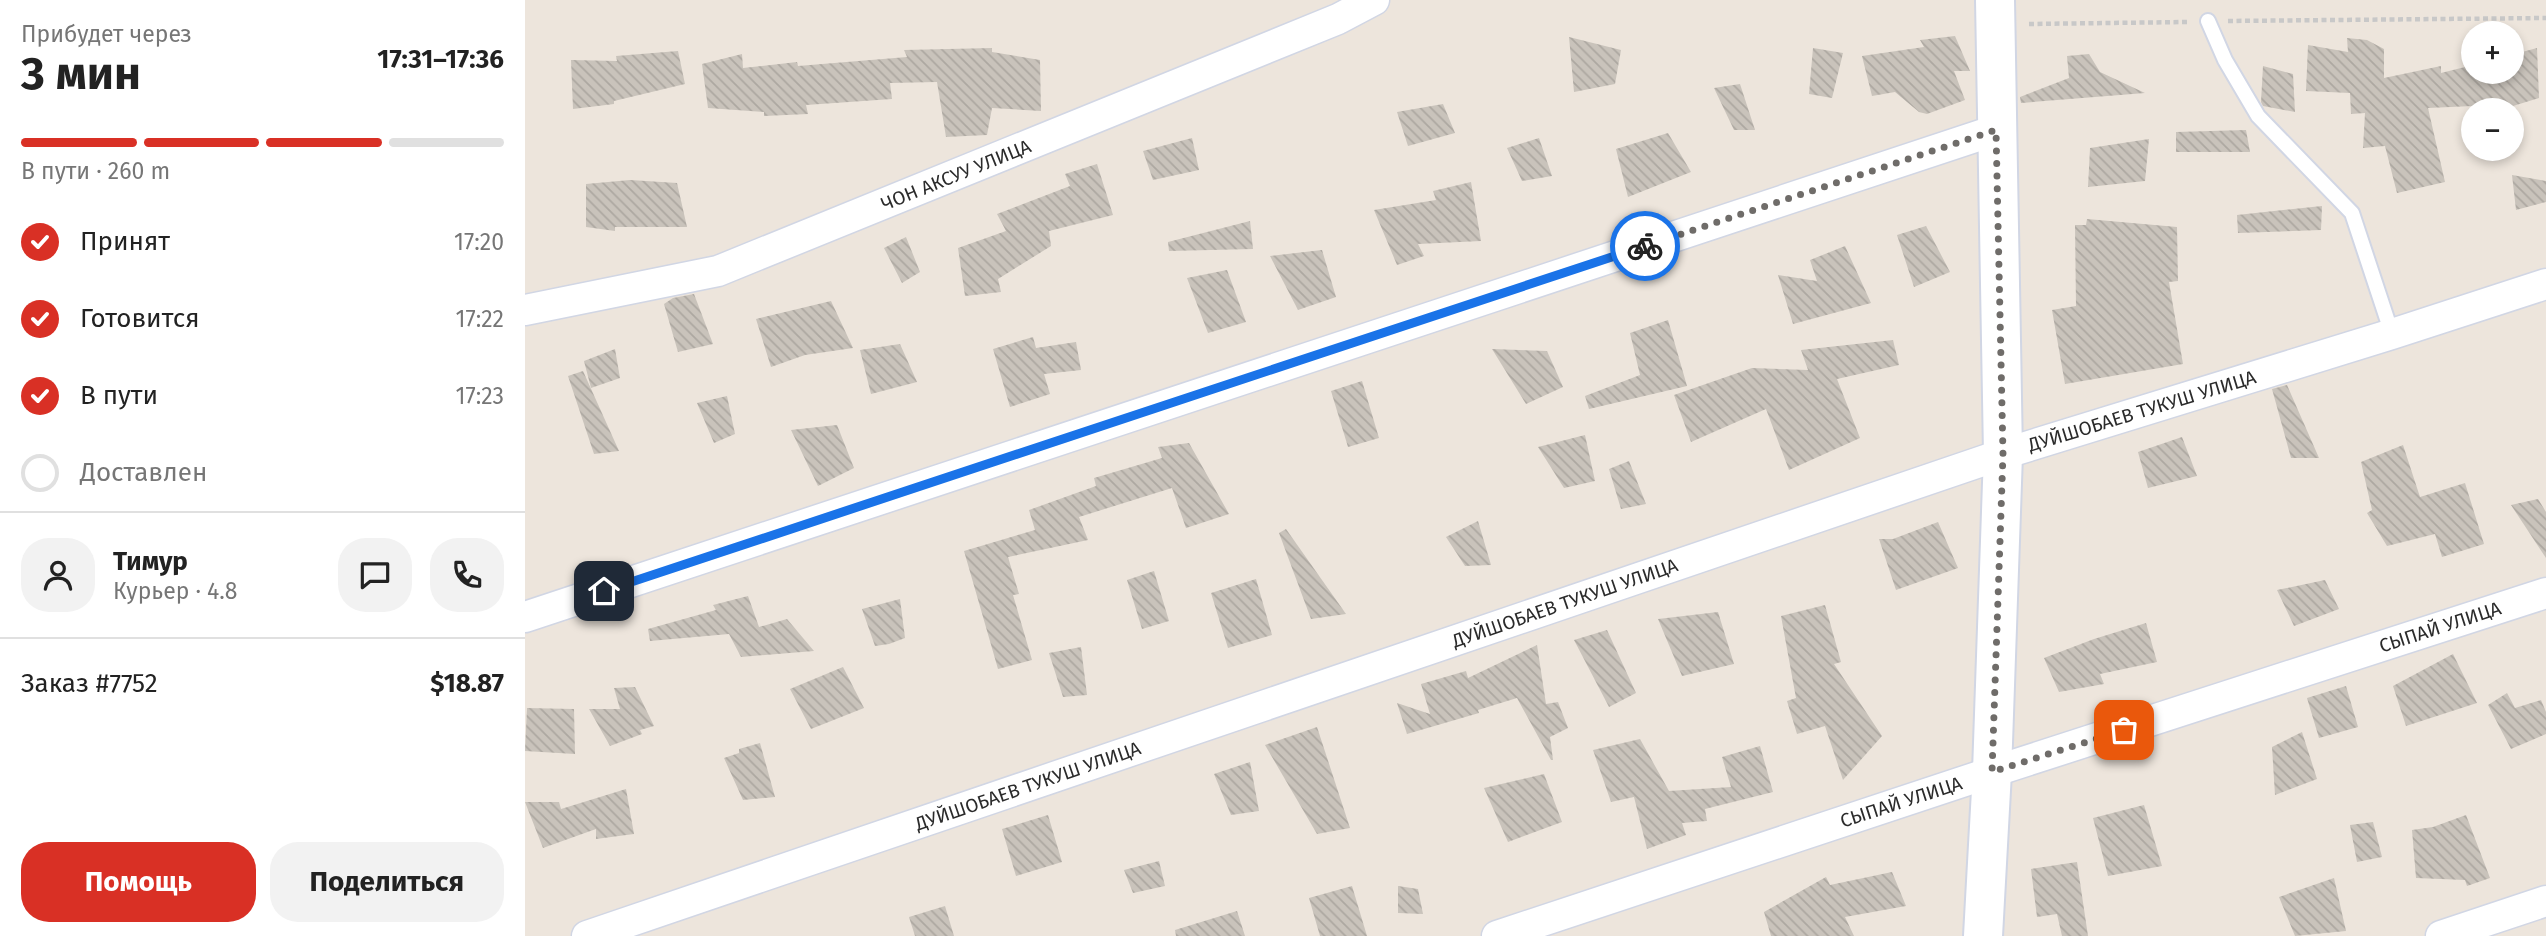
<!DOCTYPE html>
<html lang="ru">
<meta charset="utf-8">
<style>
body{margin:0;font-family:"Fira Sans",sans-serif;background:#f2f2f2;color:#222;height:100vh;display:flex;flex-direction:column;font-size:26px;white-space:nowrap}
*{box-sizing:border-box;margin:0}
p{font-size:23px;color:#767676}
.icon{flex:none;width:38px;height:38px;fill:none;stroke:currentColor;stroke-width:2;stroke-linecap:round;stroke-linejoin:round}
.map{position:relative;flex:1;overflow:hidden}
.sheet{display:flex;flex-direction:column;background:#fff;width:525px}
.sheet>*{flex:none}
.controls{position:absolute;left:1936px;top:21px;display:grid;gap:14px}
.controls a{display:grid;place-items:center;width:63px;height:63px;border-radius:50%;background:#fff;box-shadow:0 4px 10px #0003;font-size:35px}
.pin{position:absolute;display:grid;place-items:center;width:60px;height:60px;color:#fff;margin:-30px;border-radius:14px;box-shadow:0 4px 10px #0006}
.courier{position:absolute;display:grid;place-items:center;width:70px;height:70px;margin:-35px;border:5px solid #1a73e8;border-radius:50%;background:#fff;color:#222;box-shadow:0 2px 9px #0007}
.summary em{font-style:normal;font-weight:700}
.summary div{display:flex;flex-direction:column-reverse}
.summary{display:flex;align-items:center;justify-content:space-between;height:119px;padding:0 21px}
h1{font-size:46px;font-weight:700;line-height:52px}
.bar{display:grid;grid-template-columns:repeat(4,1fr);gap:10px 7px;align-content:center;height:84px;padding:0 21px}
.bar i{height:9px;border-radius:5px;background:#e0e0e0}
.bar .selected{background:#d93025}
.bar p{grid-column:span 4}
.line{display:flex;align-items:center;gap:18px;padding:0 21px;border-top:2px solid #e0e0e0}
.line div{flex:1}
.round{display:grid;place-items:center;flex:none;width:74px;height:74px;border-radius:28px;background:#f2f2f2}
ol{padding:0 21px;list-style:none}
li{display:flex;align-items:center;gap:21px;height:77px}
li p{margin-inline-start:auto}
li .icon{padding:7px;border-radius:50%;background:#d93025;color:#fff;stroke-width:4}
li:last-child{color:#767676}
li i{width:38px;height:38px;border:4px solid #e0e0e0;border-radius:50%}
.action{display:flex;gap:14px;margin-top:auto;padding:14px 21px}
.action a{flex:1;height:80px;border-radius:28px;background:#d93025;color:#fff;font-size:28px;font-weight:700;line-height:80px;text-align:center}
.action a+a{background:#f2f2f2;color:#222}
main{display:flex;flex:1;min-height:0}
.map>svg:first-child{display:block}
.building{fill:url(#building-back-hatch)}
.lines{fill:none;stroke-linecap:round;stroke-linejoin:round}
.lane-casing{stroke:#d1d6e4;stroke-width:18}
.street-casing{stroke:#d1d6e4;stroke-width:33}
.secondary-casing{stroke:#d1d6e4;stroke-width:42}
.path{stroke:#c8c8c8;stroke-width:4.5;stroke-dasharray:5 3.5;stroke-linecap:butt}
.lane{stroke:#fff;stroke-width:14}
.street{stroke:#fff;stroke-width:30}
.secondary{stroke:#fff;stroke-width:38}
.done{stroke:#6f6c69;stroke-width:7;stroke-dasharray:0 12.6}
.route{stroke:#1a73e8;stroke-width:9}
.labels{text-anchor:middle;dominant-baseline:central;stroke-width:5;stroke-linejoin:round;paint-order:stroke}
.street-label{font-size:19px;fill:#2b2b2b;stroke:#fff}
</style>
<main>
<section class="sheet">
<div class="summary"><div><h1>3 мин</h1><p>Прибудет через</p></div><em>17:31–17:36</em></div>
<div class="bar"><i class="selected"></i><i class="selected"></i><i class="selected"></i><i></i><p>В пути · 260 m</p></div>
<ol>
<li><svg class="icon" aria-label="check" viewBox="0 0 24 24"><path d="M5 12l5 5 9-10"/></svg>Принят<p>17:20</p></li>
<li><svg class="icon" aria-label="check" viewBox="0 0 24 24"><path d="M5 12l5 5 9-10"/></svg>Готовится<p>17:22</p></li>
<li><svg class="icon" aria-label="check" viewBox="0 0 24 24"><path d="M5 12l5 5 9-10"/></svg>В пути<p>17:23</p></li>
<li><i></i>Доставлен</li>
</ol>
<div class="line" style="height:126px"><a class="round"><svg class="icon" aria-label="person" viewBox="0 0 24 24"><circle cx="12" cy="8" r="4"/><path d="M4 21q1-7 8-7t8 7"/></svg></a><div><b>Тимур</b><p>Курьер · 4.8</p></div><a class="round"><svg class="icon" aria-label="chat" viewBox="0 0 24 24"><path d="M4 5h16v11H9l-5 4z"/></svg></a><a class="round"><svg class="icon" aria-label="phone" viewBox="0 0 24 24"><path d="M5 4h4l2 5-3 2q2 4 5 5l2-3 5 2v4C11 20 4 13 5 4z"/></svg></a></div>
<div class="line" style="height:91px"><div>Заказ #7752</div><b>$18.87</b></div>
<div class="action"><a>Помощь</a><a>Поделиться</a></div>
</section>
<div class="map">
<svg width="2021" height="936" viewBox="0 0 2021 936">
<defs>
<pattern id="building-back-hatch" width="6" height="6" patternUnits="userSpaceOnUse" patternTransform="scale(1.75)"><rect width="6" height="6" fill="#c9c3bb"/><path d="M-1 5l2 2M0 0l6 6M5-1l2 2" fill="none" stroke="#ada8a1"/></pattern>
</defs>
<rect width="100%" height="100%" fill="#ede5dc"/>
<g class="building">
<polygon points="1430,36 1445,71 1429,71 1440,100 1402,114 1394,112 1370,92 1347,96 1337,56 1399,47 1395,40"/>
<polygon points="1044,37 1096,50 1090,84 1049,92"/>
<polygon points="1822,38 1842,40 1859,49 1859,78 1916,66 1916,73 1948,65 1948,72 1986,72 1986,55 2012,48 2014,98 1975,110 1950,110 1948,106 1903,108 1920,182 1872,193 1860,146 1838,148 1840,113 1826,114 1825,93 1781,91 1783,45 1823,52"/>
<polygon points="467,48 467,52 515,60 516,111 467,108 462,135 421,137 412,82 365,83 367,99 281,105 283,114 239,116 239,112 183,108 177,64 217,54 218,68 272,62 273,66 382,57 379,50"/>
<polygon points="1288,48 1318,53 1307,98 1284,94"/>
<polygon points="153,51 160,84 89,101 89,104 48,109 46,60 92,61 91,56"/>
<polygon points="1564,54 1575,72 1620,93 1496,103 1495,97 1544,78 1542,56"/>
<polygon points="1738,66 1768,74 1770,112 1738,106 1736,102"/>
<polygon points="1215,84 1230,130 1209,130 1189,88"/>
<polygon points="918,104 930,133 883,146 872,112"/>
<polygon points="1721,130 1725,152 1651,152 1651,132"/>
<polygon points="1143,133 1166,172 1103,197 1091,149"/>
<polygon points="667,138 674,170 628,180 618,151"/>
<polygon points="1014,138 1027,176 997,181 982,148"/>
<polygon points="1624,139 1620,181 1563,187 1565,148"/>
<polygon points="572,164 588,215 524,231 526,246 473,279 476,292 440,296 433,248 481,231 472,214 545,186 540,174"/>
<polygon points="1987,175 2021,181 2021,202 1991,210"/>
<polygon points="105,180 152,183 162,227 90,227 90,231 61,227 61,184"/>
<polygon points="946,182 956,241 893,244 899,256 872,265 849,210 911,200 908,191"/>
<polygon points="1797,206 1796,230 1713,233 1712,215"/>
<polygon points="1562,219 1652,227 1653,281 1644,282 1658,364 1540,384 1527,310 1551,306 1550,225 1561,225"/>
<polygon points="725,221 728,249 644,251 643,242"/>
<polygon points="1401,226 1425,272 1389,287 1372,235"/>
<polygon points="381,237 395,272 377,283 359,248"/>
<polygon points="1320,246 1346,303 1268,324 1253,275 1292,281 1285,260"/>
<polygon points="797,250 811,297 773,310 745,256"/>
<polygon points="702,270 721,322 683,333 662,278"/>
<polygon points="169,294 188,344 153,352 139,304 148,298"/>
<polygon points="306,301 328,348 280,355 246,367 231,319"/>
<polygon points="1143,320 1162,386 1064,409 1060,396 1115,375 1105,333"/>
<polygon points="508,337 511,348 551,342 556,370 519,374 525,394 485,407 468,349"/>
<polygon points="1368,340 1374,365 1312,379 1335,438 1264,470 1241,409 1166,442 1149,395 1227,368 1283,370 1276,350"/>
<polygon points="375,344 392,382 346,394 335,350"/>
<polygon points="90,349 95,378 66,388 59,361"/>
<polygon points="967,349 1022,351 1038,387 1001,404"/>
<polygon points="58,371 94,451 69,454 43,376"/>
<polygon points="837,381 854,438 823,447 806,391"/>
<polygon points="1762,385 1794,458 1766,458 1747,389"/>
<polygon points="202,396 210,434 189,443 172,403"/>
<polygon points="312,425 329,468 293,486 266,430"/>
<polygon points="1060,435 1070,481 1039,488 1013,447"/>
<polygon points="1657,437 1672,476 1623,488 1613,452"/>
<polygon points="664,443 704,514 661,528 647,488 554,517 563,540 483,557 494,594 488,595 507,660 473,669 439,551 510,530 504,510 571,486 569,478 637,458 633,447"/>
<polygon points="1878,445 1895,497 1940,483 1959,544 1917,557 1910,534 1862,546 1842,513 1847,510 1836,462"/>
<polygon points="1104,461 1121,504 1096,509 1084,469"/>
<polygon points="2013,499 2021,512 2021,558 1986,505"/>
<polygon points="953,521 966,565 940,566 921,537"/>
<polygon points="1413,522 1433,568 1371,590 1354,539 1368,539"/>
<polygon points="761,529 821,614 786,619 754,533"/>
<polygon points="629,571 644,621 617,629 602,580"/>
<polygon points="731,579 747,635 703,648 686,593"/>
<polygon points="1800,580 1814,609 1769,626 1752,590"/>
<polygon points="223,596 234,627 262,619 289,651 216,657 204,634 125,641 123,629 191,610 188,605"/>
<polygon points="375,599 380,638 364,644 350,646 337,609"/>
<polygon points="1300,605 1316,662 1309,664 1357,736 1318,780 1300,726 1272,734 1262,701 1271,698 1256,616"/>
<polygon points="1193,612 1209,664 1157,676 1133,619"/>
<polygon points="1621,623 1632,662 1575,674 1579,684 1534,692 1519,658 1569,639"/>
<polygon points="1082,630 1111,693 1084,707 1049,640"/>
<polygon points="1012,645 1021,704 1033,702 1043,728 1025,737 1028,760 1026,760 992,698 953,710 954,713 882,734 872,703 905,714 896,684 941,671 943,678"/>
<polygon points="556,647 562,695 538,697 524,653"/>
<polygon points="1928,654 1952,703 1881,726 1868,686"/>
<polygon points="318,667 339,708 286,729 265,689"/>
<polygon points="1821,686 1833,727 1794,738 1782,698"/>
<polygon points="110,687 129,726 115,730 117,734 85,746 64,709 95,709 89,688"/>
<polygon points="1982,693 1990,708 2016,700 2021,712 2021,734 1986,749 1963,705"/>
<polygon points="2,708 49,709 50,754 0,751"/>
<polygon points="792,727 825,828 792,834 740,745"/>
<polygon points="1777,732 1792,779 1750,795 1747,747"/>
<polygon points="1115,739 1144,791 1206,787 1197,757 1235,746 1248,792 1180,809 1182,821 1157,823 1161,835 1122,849 1109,797 1086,802 1068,750"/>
<polygon points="235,743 250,797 218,800 199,758 214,753 214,749"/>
<polygon points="725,762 734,811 706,815 689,774"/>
<polygon points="1019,774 1037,822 983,842 959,788"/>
<polygon points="101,789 109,834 71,839 71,829 18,848 0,802 34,802 36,809"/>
<polygon points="1619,805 1637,866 1583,876 1568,818"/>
<polygon points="523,815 537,862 491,876 477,829"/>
<polygon points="1941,815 1965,878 1942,886 1940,880 1891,878 1887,830 1908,827"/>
<polygon points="1848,822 1857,857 1832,862 1825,825"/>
<polygon points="634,861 640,886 608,893 599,870"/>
<polygon points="1552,862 1563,936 1537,936 1532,914 1512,917 1506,869"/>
<polygon points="1367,872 1381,906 1320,917 1329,936 1246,936 1239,912 1301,877 1305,885"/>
<polygon points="1809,878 1821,931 1770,936 1754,897"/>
<polygon points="827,886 842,936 795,936 784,898"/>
<polygon points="873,886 893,889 898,914 873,913"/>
<polygon points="420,906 429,936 390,936 384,917"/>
<polygon points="712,911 720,936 651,936 650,930"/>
</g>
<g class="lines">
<defs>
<polyline id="lane" points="1683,21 1700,60 1733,116 1827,213 1867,334"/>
<g id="street">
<polyline points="0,310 193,271 813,19 849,0"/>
<polyline points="0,617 1471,130"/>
<polyline points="62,936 1478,454 1867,334 2021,284"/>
<polyline points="972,936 1467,772 2021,593"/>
<polyline points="1916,936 2021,901"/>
</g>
<polyline id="secondary" points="1458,936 1467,772 1478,454 1470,0"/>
</defs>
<use href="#lane" class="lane-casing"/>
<use href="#street" class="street-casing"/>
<use href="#secondary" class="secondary-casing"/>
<g class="path">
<polyline points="1703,21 2021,18"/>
<polyline points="1504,24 1663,22"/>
</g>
<use href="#lane" class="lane"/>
<use href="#street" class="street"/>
<use href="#secondary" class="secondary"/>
</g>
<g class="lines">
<polyline class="done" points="1120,246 1471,130 1478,454 1467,772 1599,730"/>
<polyline class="route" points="79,591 1120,246"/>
</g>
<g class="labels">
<g class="street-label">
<text transform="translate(431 175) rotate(-22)">ЧОН АКСУУ УЛИЦА</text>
<text transform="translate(1617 411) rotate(-17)">ДУЙШОБАЕВ ТУКУШ УЛИЦА</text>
<text transform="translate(1040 603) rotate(-19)">ДУЙШОБАЕВ ТУКУШ УЛИЦА</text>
<text transform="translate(1915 627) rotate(-18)">СЫПАЙ УЛИЦА</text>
<text transform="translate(503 786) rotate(-19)">ДУЙШОБАЕВ ТУКУШ УЛИЦА</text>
<text transform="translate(1376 802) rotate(-18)">СЫПАЙ УЛИЦА</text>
</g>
</g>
</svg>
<div class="controls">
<a>+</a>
<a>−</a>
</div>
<div class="pin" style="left:1599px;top:730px;background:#ea580c"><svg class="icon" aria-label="bag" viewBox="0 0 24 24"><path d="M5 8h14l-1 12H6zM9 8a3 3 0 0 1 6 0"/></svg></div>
<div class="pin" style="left:79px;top:591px;background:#1f2937"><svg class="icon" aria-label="home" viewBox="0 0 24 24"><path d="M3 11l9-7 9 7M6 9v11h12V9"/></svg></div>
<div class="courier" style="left:1120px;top:246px"><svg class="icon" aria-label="bike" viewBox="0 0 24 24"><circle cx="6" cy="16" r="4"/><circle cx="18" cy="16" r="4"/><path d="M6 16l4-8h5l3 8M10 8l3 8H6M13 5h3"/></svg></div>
</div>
</main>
